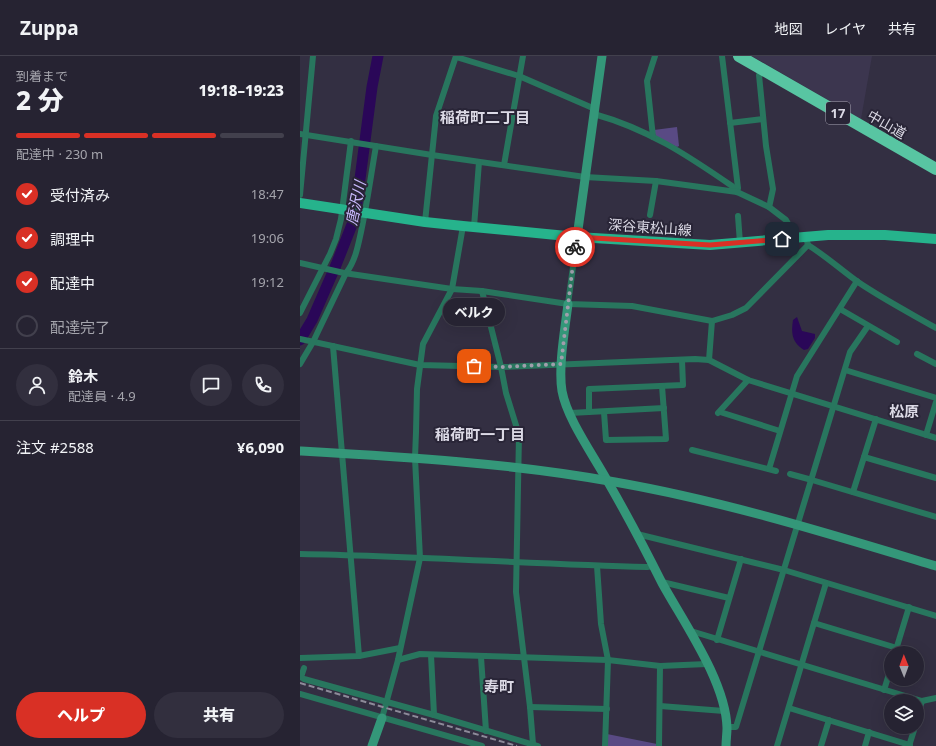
<!DOCTYPE html>
<html lang="ja">
<meta charset="utf-8">
<style>
body{margin:0;font-family:"Noto Sans","Noto Sans JP",sans-serif;background:#322f3e;color:#f1f3f6;height:100vh;display:flex;flex-direction:column;font-size:15px;white-space:nowrap}
*{box-sizing:border-box;margin:0}
p{font-size:13px;color:#a4a4ac}
.icon{flex:none;width:22px;height:22px;fill:none;stroke:currentColor;stroke-width:2;stroke-linecap:round;stroke-linejoin:round}
.map{position:relative;flex:1;overflow:hidden}
.side{display:flex;flex-direction:column;background:#262332;width:300px}
.side>*{flex:none}
.needle{width:26px;rotate:359deg}
.fabs{position:absolute;left:584px;top:590px;display:grid;gap:8px}
.fabs a{display:grid;place-items:center;width:40px;height:40px;border-radius:50%;background:#262332;box-shadow:0 4px 16px #0002,0 0 0 1px #42404d;font-size:20px}
.pin{position:absolute;display:grid;place-items:center;width:34px;height:34px;color:#fff;margin:-17px;border-radius:8px;box-shadow:0 2px 6px #0006}
.courier{position:absolute;display:grid;place-items:center;width:40px;height:40px;margin:-20px;border:3px solid #d93025;border-radius:50%;background:#fff;color:#222;box-shadow:0 1px 5px #0007}
.bubble{position:absolute;height:28px;border-radius:14px;background:#262332;box-shadow:0 4px 16px #0002,0 0 0 1px #42404d;font-size:13px;font-weight:800;line-height:28px;text-align:center}
.headline em{font-style:normal;font-weight:800}
.headline div{display:flex;flex-direction:column-reverse}
.headline{display:flex;align-items:center;justify-content:space-between;height:68px;padding:0 16px}
h1{font-size:26px;font-weight:800;line-height:30px}
.bar{display:grid;grid-template-columns:repeat(4,1fr);gap:6px 4px;align-content:center;height:48px;padding:0 16px}
.bar i{height:5px;border-radius:3px;background:#42404d}
.bar .on{background:#d93025}
.bar p{grid-column:span 4}
.line{display:flex;align-items:center;gap:10px;padding:0 16px;border-top:1px solid #42404d}
.line div{flex:1}
.round{display:grid;place-items:center;flex:none;width:42px;height:42px;border-radius:21px;background:#322f3e}
ol{padding:0 16px;list-style:none}
li{display:flex;align-items:center;gap:12px;height:44px}
li p{margin-inline-start:auto}
li .icon{padding:4px;border-radius:50%;background:#d93025;color:#fff;stroke-width:4}
li:last-child{color:#a4a4ac}
li i{width:22px;height:22px;border:2px solid #42404d;border-radius:50%}
.primary-button{display:flex;gap:8px;margin-top:auto;padding:8px 16px}
.primary-button a{flex:1;height:46px;border-radius:24px;background:#d93025;color:#fff;font-size:16px;font-weight:800;line-height:46px;text-align:center}
.primary-button a+a{background:#322f3e;color:#f1f3f6}
header{display:flex;align-items:center;gap:24px;box-sizing:border-box;height:56px;padding:0 20px;background:#262332;border-bottom:1px solid #42404d}
header strong{font-size:19px}
nav{display:flex;gap:22px;margin-inline-start:auto;font-size:14px}
main{display:flex;flex:1;min-height:0}
.map>svg:first-child{display:block}
.built{fill:#3c364f}
.green{fill:#594a84}
.water{fill:#2a0758}
.lines{fill:none;stroke-linecap:round;stroke-linejoin:round}
.river{stroke:#2a0758;stroke-width:11}
.street{stroke:#28765e;stroke-width:6}
.secondary{stroke:#349779;stroke-width:9}
.primary{stroke:#26b38c;stroke-width:10}
.highway{stroke:#58c5a2;stroke-width:12}
.rail{stroke:#8d8a99;stroke-width:2;stroke-dasharray:6 3;stroke-linecap:butt}
.done{stroke:#a09eac;stroke-width:4;stroke-dasharray:0 7.2}
.route{stroke:#d93025;stroke-width:5}
.labels{text-anchor:middle;dominant-baseline:central;stroke-width:4;stroke-linejoin:round;paint-order:stroke}
.shield{fill:#292537;stroke:#a6a3b1;stroke-width:1}
.shield-label{font-size:13px;font-weight:bold;fill:#dbd9e5}
.street-label{font-size:14px;fill:#dbd9e5;stroke:#292537}
.neighbourhood-label{font-size:15px;font-weight:bold;fill:#dbd9e5;stroke:#292537}
.water-label{font-size:15px;font-style:italic;fill:#c8b9fc;stroke:#292537}
</style>
<header>
<strong>Zuppa</strong>
<nav><a>地図</a><a>レイヤ</a><a>共有</a></nav>
</header>
<main>
<section class="side">
<div class="headline"><div><h1>2 分</h1><p>到着まで</p></div><em>19:18–19:23</em></div>
<div class="bar"><i class="on"></i><i class="on"></i><i class="on"></i><i></i><p>配達中 · 230 m</p></div>
<ol>
<li><svg class="icon" aria-label="check" viewBox="0 0 24 24"><path d="M5 12l5 5 9-10"/></svg>受付済み<p>18:47</p></li>
<li><svg class="icon" aria-label="check" viewBox="0 0 24 24"><path d="M5 12l5 5 9-10"/></svg>調理中<p>19:06</p></li>
<li><svg class="icon" aria-label="check" viewBox="0 0 24 24"><path d="M5 12l5 5 9-10"/></svg>配達中<p>19:12</p></li>
<li><i></i>配達完了</li>
</ol>
<div class="line" style="height:72px"><a class="round"><svg class="icon" aria-label="person" viewBox="0 0 24 24"><circle cx="12" cy="8" r="4"/><path d="M4 21q1-7 8-7t8 7"/></svg></a><div><b>鈴木</b><p>配達員 · 4.9</p></div><a class="round"><svg class="icon" aria-label="chat" viewBox="0 0 24 24"><path d="M4 5h16v11H9l-5 4z"/></svg></a><a class="round"><svg class="icon" aria-label="phone" viewBox="0 0 24 24"><path d="M5 4h4l2 5-3 2q2 4 5 5l2-3 5 2v4C11 20 4 13 5 4z"/></svg></a></div>
<div class="line" style="height:52px"><div>注文 #2588</div><b>¥6,090</b></div>
<div class="primary-button"><a>ヘルプ</a><a>共有</a></div>
</section>
<div class="map">
<svg width="636" height="690" viewBox="0 0 636 690">
<rect width="100%" height="100%" fill="#332f42"/>
<polygon class="built" points="452,0 572,0 561,63"/>
<g class="green">
<polygon points="377,71 379,90 377,91 356,81 354,74"/>
<polygon points="307,678 357,688 357,690 307,690"/>
</g>
<path class="water" d="M497 261 502 275 515 278V282L508 293 504 294C492 286 491 278 493 264Z"/>
<g class="lines">
<polyline class="river" points="0,284 12,264 36,209 55,161 72,31 78,0"/>
<g class="street">
<polyline points="422,0 438,132 437,136"/>
<polyline points="156,1 219,20 295,53"/>
<polyline points="462,13 459,19 466,90 473,133 470,147 469,151"/>
<path d="M294 58C348 73 387 99 432 130L437 136"/>
<polyline points="430,67 463,63"/>
<polyline points="0,78 132,99 285,121 356,125 437,136 469,151 486,164 496,182"/>
<polyline points="353,81 347,25 355,0"/>
<polyline points="204,109 223,0"/>
<polyline points="0,139 13,0"/>
<polyline points="350,159 356,125"/>
<polyline points="438,160 440,187"/>
<polyline points="125,166 136,60 156,0"/>
<polyline points="174,171 179,106"/>
<path d="M507 185 508 189C526 200 541 214 558 226 583 243 610 257 636 272"/>
<polyline points="0,207 44,217 152,233 182,235 268,248 332,250 412,265 432,259 446,252 508,189"/>
<polyline points="182,235 201,311 206,337 219,379 216,536 230,651 233,688"/>
<polyline points="268,248 277,181"/>
<polyline points="540,253 597,286"/>
<polyline points="0,257 30,198 36,183 41,163 51,85"/>
<polyline points="0,283 120,309 201,311 395,303 409,304 448,324 636,382"/>
<polyline points="33,290 59,600"/>
<polyline points="617,298 636,308"/>
<polyline points="409,304 412,265"/>
<path d="M0 308 13 286 46 217C55 206 58 190 61 176 67 148 71 119 76 90"/>
<polyline points="545,314 636,342"/>
<polyline points="289,356 289,333 383,329 382,304"/>
<polyline points="304,356 306,384 366,383 362,330"/>
<polyline points="420,356 480,375"/>
<polyline points="270,357 364,352"/>
<polyline points="418,357 448,324"/>
<polyline points="626,379 636,346"/>
<polyline points="392,394 476,415"/>
<polyline points="564,401 636,422"/>
<polyline points="469,413 497,320 557,225"/>
<polyline points="490,418 512,424 636,461"/>
<polyline points="553,436 576,363"/>
<polyline points="337,478 484,514 636,560"/>
<path d="M0 498C116 500 231 508 347 511L354 510"/>
<polyline points="297,510 301,568 308,604 305,690"/>
<polyline points="362,526 429,542"/>
<polyline points="514,567 597,592"/>
<polyline points="391,575 622,645 636,642"/>
<polyline points="417,584 441,503"/>
<polyline points="595,597 609,551"/>
<polyline points="131,599 134,659"/>
<polyline points="181,601 186,675"/>
<polyline points="0,602 59,600 100,592"/>
<polyline points="98,604 120,598 308,604 360,610 407,608"/>
<polyline points="4,612 1,621 4,623 134,659 238,690"/>
<polyline points="584,634 591,612"/>
<polyline points="0,638 182,690"/>
<polyline points="360,650 424,655"/>
<polyline points="230,651 307,653"/>
<polyline points="489,652 610,689"/>
<polyline points="82,662 98,604 120,502 115,402 116,376 117,333 123,288 152,233 163,170"/>
<polyline points="617,662 622,645"/>
<polyline points="427,671 436,671 550,296 568,270"/>
<polyline points="359,690 360,610"/>
<polyline points="477,690 526,527"/>
<polyline points="521,690 529,664"/>
<polyline points="565,690 569,676"/>
<polyline points="609,690 615,671"/>
</g>
<g class="secondary">
<polyline points="277,181 302,0"/>
<path d="M268 248C265 273 258 311 262 335 267 363 294 400 308 426 327 459 345 493 362 527 384 567 426 626 427 672 427 678 426 684 426 690"/>
<path d="M0 395C105 401 211 407 315 426 424 445 530 478 636 510"/>
<polyline points="72,690 82,662"/>
</g>
<polyline class="primary" points="0,147 125,166 163,170 277,181 410,189 528,179 585,179 636,183"/>
<polyline class="highway" points="439,0 636,113"/>
<polyline class="rail" points="0,627 217,690"/>
</g>
<g class="lines">
<polyline class="done" points="174,310 201,311 261,308 275,191"/>
<polyline class="route" points="275,191 277,181 410,189 482,183"/>
</g>
<g class="labels">
<rect class="shield" x="526" y="46" width="24" height="22" rx="3"/>
<g class="shield-label">
<text x="538" y="57">17</text>
</g>
<g class="street-label">
<text transform="translate(587 68) rotate(30)">中山道</text>
<text transform="translate(350 171) rotate(4)">深谷東松山線</text>
</g>
<g class="neighbourhood-label">
<text x="185" y="61">稲荷町二丁目</text>
<text x="604" y="355">松原</text>
<text x="180" y="378">稲荷町一丁目</text>
<text x="199" y="630">寿町</text>
</g>
<g class="water-label">
<text transform="translate(55 147) rotate(-78)">唐沢川</text>
</g>
</g>
</svg>
<div class="fabs">
<a><svg class="needle" viewBox="-14 -14 28 28"><path d="M0-13l5 13h-10z" fill="#e53935"/><path d="M0 13l5-13h-10z" fill="#a4a4ac"/></svg></a>
<a><svg class="icon" aria-label="layers" viewBox="0 0 24 24"><path d="M12 4l9 5-9 5-9-5zM3 14l9 5 9-5"/></svg></a>
</div>
<div class="pin" style="left:174px;top:310px;background:#ea580c"><svg class="icon" aria-label="bag" viewBox="0 0 24 24"><path d="M5 8h14l-1 12H6zM9 8a3 3 0 0 1 6 0"/></svg></div>
<div class="pin" style="left:482px;top:183px;background:#1f2937"><svg class="icon" aria-label="home" viewBox="0 0 24 24"><path d="M3 11l9-7 9 7M6 9v11h12V9"/></svg></div>
<div class="courier" style="left:275px;top:191px"><svg class="icon" aria-label="bike" viewBox="0 0 24 24"><circle cx="6" cy="16" r="4"/><circle cx="18" cy="16" r="4"/><path d="M6 16l4-8h5l3 8M10 8l3 8H6M13 5h3"/></svg></div>
<div class="bubble" style="left:143px;top:242px;width:62px">ベルク</div>
</div>
</main>
